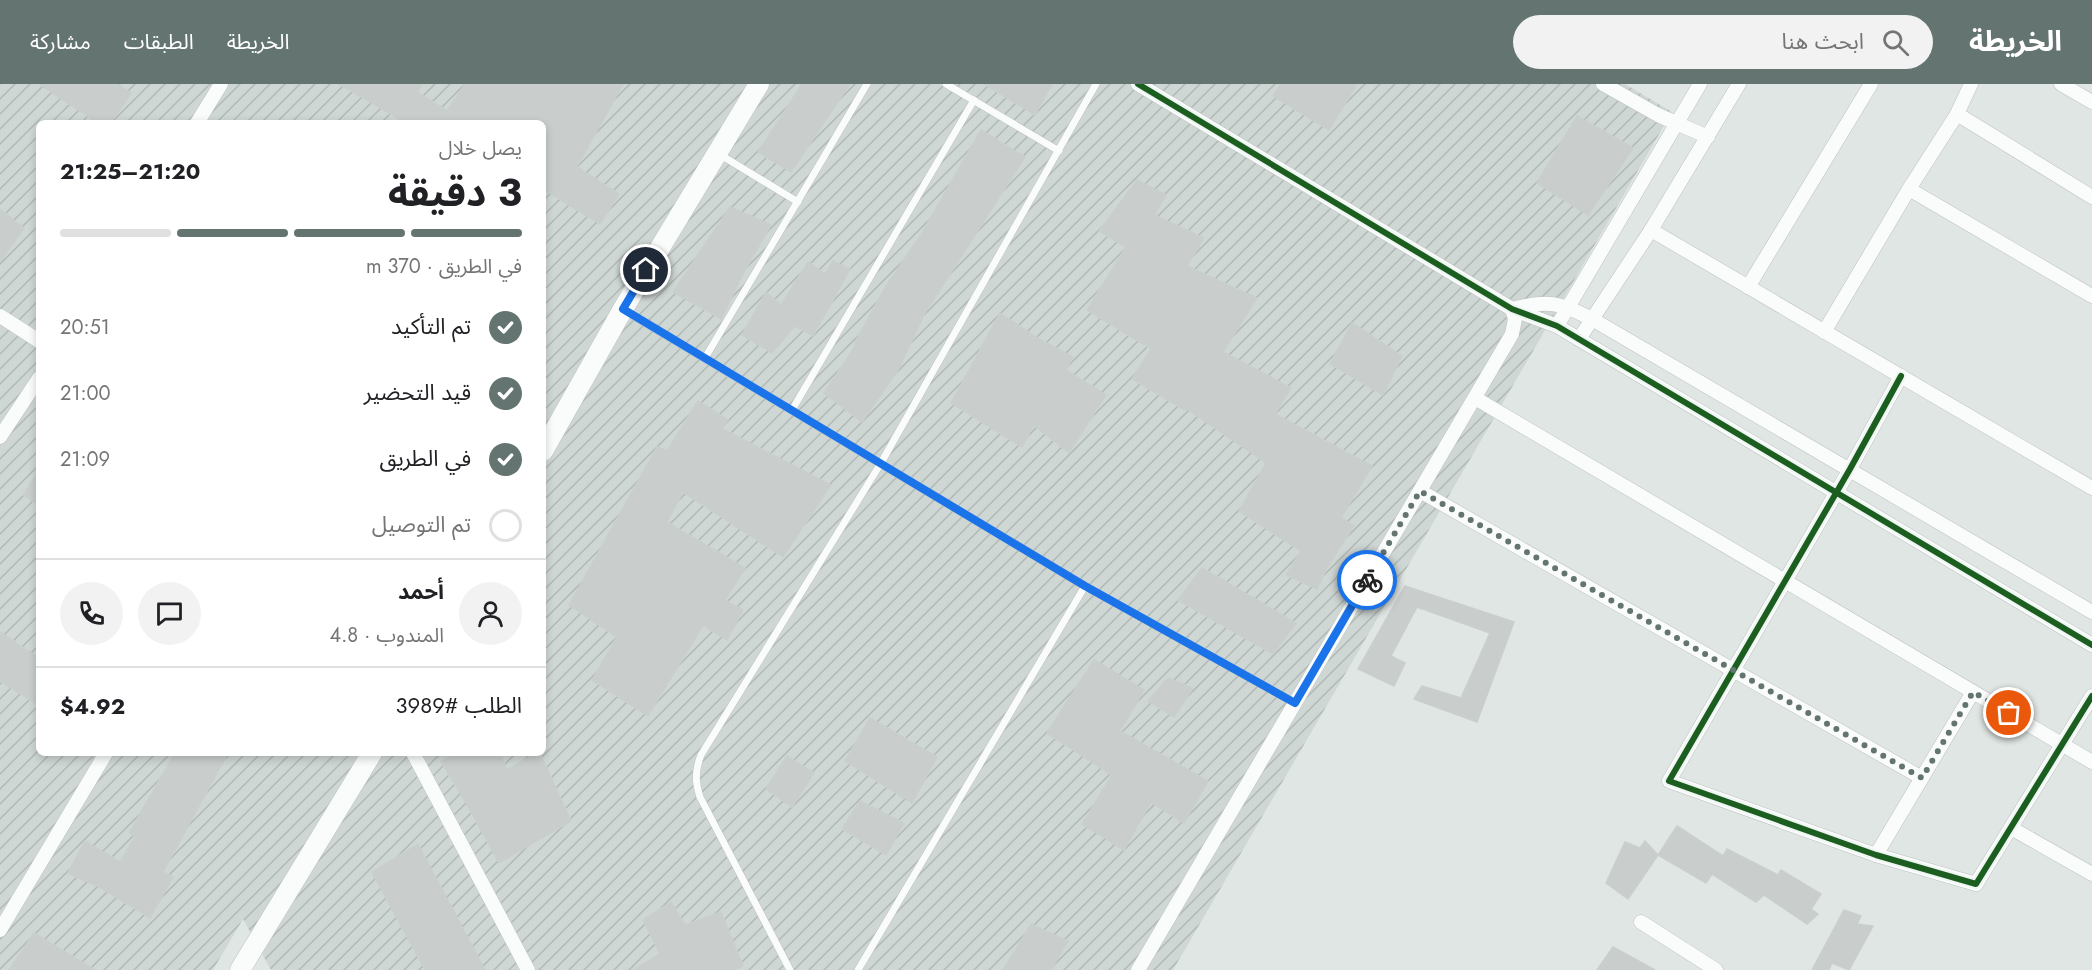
<!DOCTYPE html>
<html lang="ar">
<meta charset="utf-8">
<style>
body{margin:0;font-family:Jost,"Noto Sans Arabic",sans-serif;background:#f2f2f2;color:#202124;direction:rtl;height:100vh;display:flex;flex-direction:column;font-size:22px;white-space:nowrap}
*{box-sizing:border-box;margin:0}
p{font-size:20px;color:#757577}
.icon{flex:none;width:33px;height:33px;fill:none;stroke:currentColor;stroke-width:2;stroke-linecap:round;stroke-linejoin:round}
.map{position:relative;flex:1;overflow:hidden;direction:ltr}
.sheet{position:absolute;left:36px;top:36px;width:510px;height:636px;display:flex;flex-direction:column;background:#fff;border-radius:9px;box-shadow:0 3px 9px #0003;direction:rtl}
.sheet>*{flex:none}
.pin{position:absolute;display:grid;place-items:center;width:51px;height:51px;color:#fff;margin:-26px;border:3px solid #fff;border-radius:50%;box-shadow:0 2px 6px #0007}
.courier{position:absolute;display:grid;place-items:center;width:60px;height:60px;margin:-30px;border:4px solid #1a73e8;border-radius:50%;background:#fff;color:#222;box-shadow:0 2px 8px #0007}
.headline em{font-style:normal;font-weight:700}
.headline div{display:flex;flex-direction:column-reverse}
.headline{display:flex;align-items:center;justify-content:space-between;height:102px;padding:0 24px}
h1{font-size:39px;font-weight:700;line-height:45px}
.bar{display:grid;grid-template-columns:repeat(4,1fr);gap:9px 6px;align-content:center;height:72px;padding:0 24px}
.bar i{height:8px;border-radius:4px;background:#e0e0e0}
.bar .selected{background:#647471}
.bar p{grid-column:span 4}
.line{display:flex;align-items:center;gap:15px;padding:0 24px;border-top:2px solid #e0e0e0}
.line div{flex:1}
.round{display:grid;place-items:center;flex:none;width:63px;height:63px;border-radius:32px;background:#f2f2f2}
ol{padding:0 24px;list-style:none}
li{display:flex;align-items:center;gap:18px;height:66px}
li p{margin-inline-start:auto}
li .icon{padding:6px;border-radius:50%;background:#647471;color:#fff;stroke-width:4}
li:last-child{color:#757577}
li i{width:33px;height:33px;border:3px solid #e0e0e0;border-radius:50%}
header{display:flex;align-items:center;gap:36px;box-sizing:border-box;height:84px;padding:0 30px;background:#647471;color:#fff}
header strong{font-size:28px}
nav{display:flex;gap:33px;margin-inline-start:auto;font-size:21px}
.search{width:420px;height:54px;background:#f2f2f2;display:flex;align-items:center;gap:15px;box-sizing:border-box;padding:0 21px;border-radius:33px;color:#757577;font-size:22px}
.map>svg:first-child{display:block}
.industrial{fill:url(#industrial-furrows);fill-rule:evenodd}
.building{fill:#c9cecd;stroke:#c9cfcd;stroke-width:1.5}
.lines{fill:none;stroke-linecap:round;stroke-linejoin:round}
.lane-casing{stroke:#bdc3c1;stroke-width:8}
.street-casing{stroke:#bdc3c1;stroke-width:15}
.secondary-casing{stroke:#bdc3c2;stroke-width:21}
.lane{stroke:#fafbfb;stroke-width:7}
.street{stroke:#fafbfb;stroke-width:14}
.secondary{stroke:#fafbfb;stroke-width:20}
.cycleway-casing{stroke:#eef5f2;stroke-width:10}
.cycleway{stroke:#1b5e20;stroke-width:6}
.done{stroke:#647471;stroke-width:6;stroke-dasharray:0 10.8}
.route{stroke:#1a73e8;stroke-width:8}
</style>
<header>
<strong>الخريطة</strong>
<div class="search"><svg class="icon" aria-label="search" viewBox="0 0 24 24"><circle cx="10" cy="10" r="6"/><path d="M15 15l6 6"/></svg>ابحث هنا</div>
<nav><a>الخريطة</a><a>الطبقات</a><a>مشاركة</a></nav>
</header>
<div class="map">
<svg width="2092" height="886" viewBox="0 0 2092 886">
<defs>
<pattern id="industrial-furrows" width="10" height="10" patternUnits="userSpaceOnUse" patternTransform="scale(1.5)"><rect width="10" height="10" fill="#cfd7d4"/><path d="M-1 1l2-2M0 10L10 0M9 11l2-2" fill="none" stroke="#b1b9b6"/></pattern>
</defs>
<rect width="100%" height="100%" fill="#e0e6e4"/>
<path class="industrial" d="M0 0H1625L1672 28 1173 886H271L243 835 213 886H0ZM39 39H543V669H39Z"/>
<g class="building">
<polygon points="39,0 117,0 131,9 111,39 98,39"/>
<polygon points="339,0 422,0 417,8 447,27 465,0 623,0 577,83 619,110 600,140 543,105 543,39 406,39"/>
<polygon points="802,0 850,0 791,88 758,68"/>
<polygon points="984,0 1052,0 1035,31"/>
<polygon points="1281,0 1357,0 1329,46 1273,12"/>
<polygon points="1577,32 1633,64 1588,131 1537,99"/>
<polygon points="981,46 1025,73 925,229 898,286 862,338 824,309 856,261 854,260 886,202 920,152"/>
<polygon points="1137,96 1166,111 1154,131 1204,154 1187,182 1257,214 1223,268 1291,304 1275,330 1372,382 1341,434 1354,442 1327,484 1317,505 1286,491 1301,467 1239,427 1266,379 1187,325 1186,327 1132,295 1151,265 1087,226 1126,163 1099,147"/>
<polygon points="730,123 771,141 744,188 721,235 673,208"/>
<polygon points="0,125 24,144 0,178"/>
<polygon points="833,177 850,185 813,252 795,242 772,269 742,251 766,208 781,221 808,178 825,190"/>
<polygon points="1000,229 1036,253 1073,273 1066,286 1106,311 1069,369 1034,341 1022,363 951,319"/>
<polygon points="1352,239 1402,272 1383,311 1330,280"/>
<polygon points="698,317 728,336 721,344 831,401 783,473 683,408 667,438 745,484 725,516 743,526 727,556 703,541 648,632 592,596 617,553 569,521 657,363 667,367"/>
<polygon points="39,387 39,421 23,411"/>
<polygon points="1202,484 1296,539 1273,570 1178,516"/>
<polygon points="1405,502 1514,538 1477,638 1414,615 1422,602 1461,614 1490,549 1417,523 1391,572 1405,579 1394,602 1358,585"/>
<polygon points="0,548 39,574 39,622 0,597"/>
<polygon points="1094,576 1144,606 1120,647 1208,697 1184,739 1151,718 1124,766 1082,740 1112,691 1047,649"/>
<polygon points="1168,594 1193,604 1174,633 1148,617"/>
<polygon points="870,634 937,673 912,719 845,677"/>
<polygon points="175,669 228,669 163,788 173,793 150,834 103,805 68,789 85,757 120,778 135,753 129,749"/>
<polygon points="455,669 500,669 507,686 536,669 540,669 571,737 499,779 462,712 441,678"/>
<polygon points="787,672 814,689 792,723 766,705"/>
<polygon points="860,717 904,739 886,771 842,745"/>
<polygon points="1677,742 1723,772 1727,765 1778,791 1781,786 1821,810 1811,825 1818,830 1807,840 1764,811 1756,818 1712,790 1706,799 1658,771"/>
<polygon points="1645,757 1658,771 1628,815 1606,799 1625,758 1640,764"/>
<polygon points="418,760 485,886 425,886 372,788"/>
<polygon points="671,818 685,841 721,828 743,882 735,886 633,886 660,870 643,836"/>
<polygon points="1844,826 1861,832 1857,840 1873,842 1849,886 1832,879 1829,886 1812,886"/>
<polygon points="1031,840 1068,857 1051,886 1003,886"/>
<polygon points="34,849 95,886 9,886"/>
<polygon points="1613,863 1655,886 1597,886"/>
</g>
<g class="lines">
<defs>
<g id="lane">
<polyline points="946,0 1059,67"/>
<polyline points="719,70 798,118"/>
<polyline points="625,227 1085,502 1295,619"/>
<polyline points="705,274 867,0"/>
<polyline points="792,326 974,16"/>
<path d="M790 886 700 713C695 698 695 686 701 671L881 379 1096 0"/>
<polyline points="858,886 1085,502"/>
</g>
<g id="street">
<polyline points="1138,0 1512,225 1557,242 2092,561"/>
<polyline points="1603,0 1658,31 1708,53"/>
<polyline points="2061,0 2092,18"/>
<polyline points="1957,30 2092,113"/>
<polyline points="197,39 221,0"/>
<polyline points="1909,105 2092,212"/>
<polyline points="1651,146 2092,404"/>
<polyline points="1748,203 1871,0"/>
<path d="M1512 225C1548 216 1559 218 1592 235L2092 528"/>
<polyline points="0,232 39,257"/>
<polyline points="1557,242 1700,0"/>
<polyline points="1824,248 1909,105 1957,30 1971,0"/>
<polyline points="1579,255 1651,146 1739,0"/>
<polyline points="1901,292 1850,385 1669,697 1876,771 1976,800 2092,612"/>
<polyline points="1475,314 2092,678"/>
<polyline points="0,353 39,294"/>
<polyline points="1420,407 1922,694"/>
<polyline points="413,669 528,886"/>
<polyline points="2011,744 2092,790"/>
<polyline points="1876,771 1973,608"/>
<polyline points="1641,838 1716,886"/>
<polyline points="0,846 106,669"/>
<polyline points="1138,886 1512,250 1515,235 1512,225"/>
</g>
<g id="secondary">
<polyline points="543,367 623,225 759,0"/>
<polyline points="240,886 372,669"/>
</g>
</defs>
<use href="#lane" class="lane-casing"/>
<use href="#street" class="street-casing"/>
<use href="#secondary" class="secondary-casing"/>
<use href="#lane" class="lane"/>
<use href="#street" class="street"/>
<use href="#secondary" class="secondary"/>
<defs>
<g id="cycleway">
<polyline points="1138,0 1512,225 1557,242 2092,561"/>
<polyline points="1901,292 1850,385 1669,697 1876,771 1976,800 2092,612"/>
</g>
</defs>
<use href="#cycleway" class="cycleway-casing"/>
<use href="#cycleway" class="cycleway"/>
</g>
<g class="lines">
<polyline class="done" points="1367,496 1420,407 1922,694 1973,608 2009,629"/>
<polyline class="route" points="646,186 623,225 1085,502 1295,619 1367,496"/>
</g>
</svg>
<div class="pin" style="left:2009px;top:629px;background:#ea580c"><svg class="icon" aria-label="bag" viewBox="0 0 24 24"><path d="M5 8h14l-1 12H6zM9 8a3 3 0 0 1 6 0"/></svg></div>
<div class="pin" style="left:646px;top:186px;background:#1f2937"><svg class="icon" aria-label="home" viewBox="0 0 24 24"><path d="M3 11l9-7 9 7M6 9v11h12V9"/></svg></div>
<div class="courier" style="left:1367px;top:496px"><svg class="icon" aria-label="bike" viewBox="0 0 24 24"><circle cx="6" cy="16" r="4"/><circle cx="18" cy="16" r="4"/><path d="M6 16l4-8h5l3 8M10 8l3 8H6M13 5h3"/></svg></div>
<section class="sheet">
<div class="headline"><div><h1>3 دقيقة</h1><p>يصل خلال</p></div><em>21:20–21:25</em></div>
<div class="bar"><i class="selected"></i><i class="selected"></i><i class="selected"></i><i></i><p>في الطريق · 370 m</p></div>
<ol>
<li><svg class="icon" aria-label="check" viewBox="0 0 24 24"><path d="M5 12l5 5 9-10"/></svg>تم التأكيد<p>20:51</p></li>
<li><svg class="icon" aria-label="check" viewBox="0 0 24 24"><path d="M5 12l5 5 9-10"/></svg>قيد التحضير<p>21:00</p></li>
<li><svg class="icon" aria-label="check" viewBox="0 0 24 24"><path d="M5 12l5 5 9-10"/></svg>في الطريق<p>21:09</p></li>
<li><i></i>تم التوصيل</li>
</ol>
<div class="line" style="height:108px"><a class="round"><svg class="icon" aria-label="person" viewBox="0 0 24 24"><circle cx="12" cy="8" r="4"/><path d="M4 21q1-7 8-7t8 7"/></svg></a><div><b>أحمد</b><p>المندوب · 4.8</p></div><a class="round"><svg class="icon" aria-label="chat" viewBox="0 0 24 24"><path d="M4 5h16v11H9l-5 4z"/></svg></a><a class="round"><svg class="icon" aria-label="phone" viewBox="0 0 24 24"><path d="M5 4h4l2 5-3 2q2 4 5 5l2-3 5 2v4C11 20 4 13 5 4z"/></svg></a></div>
<div class="line" style="height:78px"><div>الطلب #3989</div><b>$4.92</b></div>
</section>
</div>
